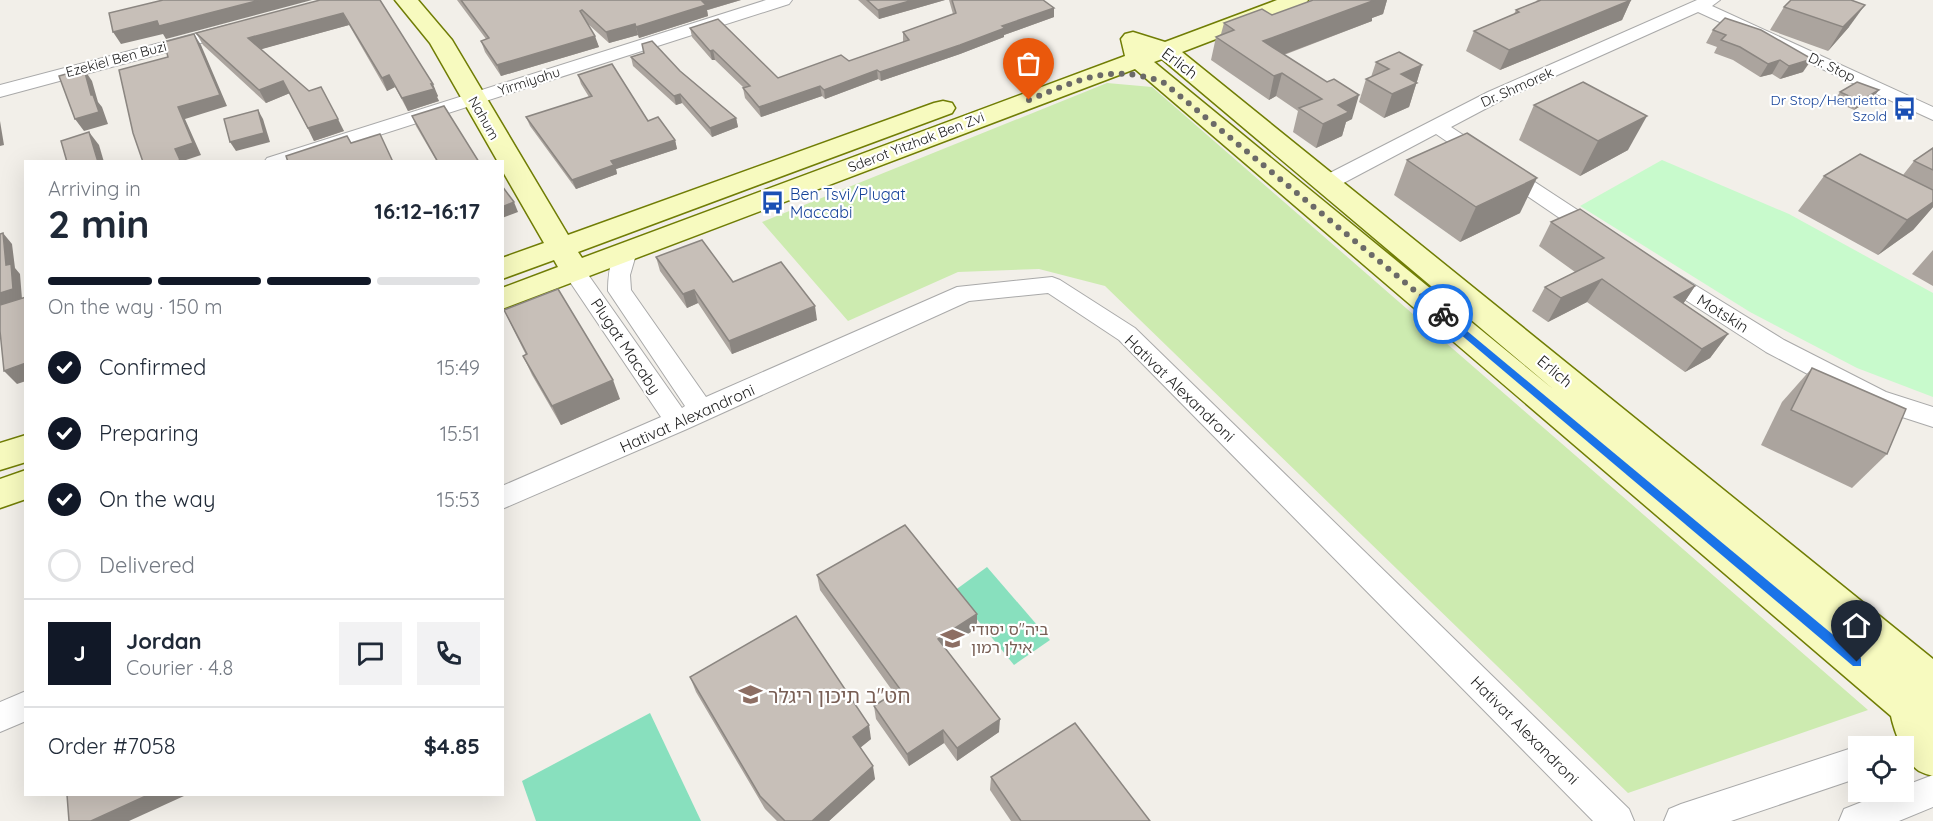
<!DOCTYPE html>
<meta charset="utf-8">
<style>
body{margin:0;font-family:Quicksand,"Noto Sans Hebrew",sans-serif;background:#f2f2f3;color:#1f2937;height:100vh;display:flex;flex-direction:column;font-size:22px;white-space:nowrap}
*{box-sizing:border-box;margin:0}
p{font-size:20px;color:#747a83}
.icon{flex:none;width:33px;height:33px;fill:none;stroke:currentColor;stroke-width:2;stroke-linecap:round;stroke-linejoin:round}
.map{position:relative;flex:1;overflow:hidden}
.details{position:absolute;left:24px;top:160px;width:480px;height:636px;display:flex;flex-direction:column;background:#fff;border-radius:0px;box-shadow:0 6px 24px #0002}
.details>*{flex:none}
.controls{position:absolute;left:1848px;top:736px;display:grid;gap:12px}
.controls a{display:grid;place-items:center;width:66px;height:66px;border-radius:0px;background:#fff;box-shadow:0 6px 24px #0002;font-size:30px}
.pin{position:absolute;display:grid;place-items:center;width:51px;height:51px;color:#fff;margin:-62px -26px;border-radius:50% 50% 50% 0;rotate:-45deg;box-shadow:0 0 6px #0007}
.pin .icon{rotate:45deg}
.courier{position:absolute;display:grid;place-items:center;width:60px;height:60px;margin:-30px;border:4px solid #1a73e8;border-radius:50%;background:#fff;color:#222;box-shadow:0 2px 8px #0007}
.summary em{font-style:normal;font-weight:700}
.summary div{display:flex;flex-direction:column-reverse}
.summary{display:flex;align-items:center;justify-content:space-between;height:102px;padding:0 24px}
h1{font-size:39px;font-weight:700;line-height:45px}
.bar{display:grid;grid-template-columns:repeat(4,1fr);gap:9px 6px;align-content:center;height:72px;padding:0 24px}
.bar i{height:8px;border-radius:4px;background:#e0e1e3}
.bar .selected{background:#111827}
.bar p{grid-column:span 4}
.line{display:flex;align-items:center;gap:15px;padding:0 24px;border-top:2px solid #e0e1e3}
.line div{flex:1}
.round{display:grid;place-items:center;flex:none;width:63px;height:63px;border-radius:0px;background:#f2f2f3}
ol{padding:0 24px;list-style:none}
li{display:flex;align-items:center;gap:18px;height:66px}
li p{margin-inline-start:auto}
li .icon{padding:6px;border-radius:50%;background:#111827;color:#fff;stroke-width:4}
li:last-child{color:#747a83}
li i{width:33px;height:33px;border:3px solid #e0e1e3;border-radius:50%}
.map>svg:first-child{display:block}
.grass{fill:#cdebb0}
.park{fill:#c8facc}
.pitch{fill:#88e0be}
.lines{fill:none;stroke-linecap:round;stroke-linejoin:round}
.street-casing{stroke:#a9a9a9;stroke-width:2}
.secondary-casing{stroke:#707d05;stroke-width:3}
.street{fill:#fff;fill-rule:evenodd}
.secondary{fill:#f7fabf;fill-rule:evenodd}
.wall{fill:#aba49e}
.shaded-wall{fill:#8b8681}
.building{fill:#c7bfb8;stroke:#8b8681;stroke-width:1.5}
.route{fill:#1a73e8}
.done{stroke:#6b6a68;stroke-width:6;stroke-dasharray:0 10.8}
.labels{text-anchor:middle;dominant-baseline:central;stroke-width:4.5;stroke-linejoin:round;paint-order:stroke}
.far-street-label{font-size:14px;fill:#222;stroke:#fff}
.far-transit-label{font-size:14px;fill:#164399;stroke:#fff;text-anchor:end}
.street-label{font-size:16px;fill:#222;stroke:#fff}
.transit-label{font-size:16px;fill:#164399;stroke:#fff;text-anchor:start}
.education-label{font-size:16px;fill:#785e54;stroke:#fff;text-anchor:start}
.near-education-label{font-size:20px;fill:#785e54;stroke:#fff;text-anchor:start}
</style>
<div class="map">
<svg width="1933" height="821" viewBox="0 0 1933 821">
<rect width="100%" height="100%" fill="#f2efe9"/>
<polygon class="grass" points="1107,83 1152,87 1868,710 1628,793 1105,286 1039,269 958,272 848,321 762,222"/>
<polygon class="park" points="1662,160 1789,214 1933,293 1933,397 1857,368 1750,312 1580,206"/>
<g class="pitch">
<polygon points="987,567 1050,640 1014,665 954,591"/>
<polygon points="650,713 701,821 536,821 522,781"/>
</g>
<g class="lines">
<defs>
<g id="street">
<polygon points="766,0 792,0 789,4 295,162 264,162 267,158"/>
<polygon points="1697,0 1720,0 1712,6 1933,107 1933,120 1698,12 1502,100 1451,127 1605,228 1608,233 1605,238 1597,240 1589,238 1436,134 1334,188 1327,189 1320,188 1317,183 1320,178 1488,92"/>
<polygon points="232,24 238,25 241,29 238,33 0,97 0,85"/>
<path d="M626 244 634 246 637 251 630 275 631 290 706 397 957 287 1052 277 1060 280 1135 328 1629 809 1634 821H1593L1119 340 1048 293 969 301 687 429 502 509V486L661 417 566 276 563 271 566 266 574 263 582 266 682 408 685 406 608 291C608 275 610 260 618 246Z"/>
<polygon points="1661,266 1669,269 1784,340 1886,392 1933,407 1933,427 1868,406 1766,352 1653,279 1650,274 1653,269"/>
<polygon points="26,691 26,721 0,732 0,702"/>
<polygon points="1858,746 1860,747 1858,778 1731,821 1664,821 1669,809 1681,804"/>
<polygon points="1933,775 1933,807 1899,821 1839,821 1844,809 1887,792 1904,792 1904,786"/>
</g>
<g id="secondary">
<path d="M395 0H418L452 40 568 235 934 103 943 101 952 103 955 108 952 113 578 252 582 258 1125 56 1121 39 1125 34 1133 32 1165 42 1277 0H1308L1305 5 1182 52 1933 659V776C1929 775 1923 773 1919 771 1906 763 1894 731 1891 716L1135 69 502 309V288L558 267 554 260 502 279V258L544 243 502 170V162H498L430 43ZM1162 59 1553 389 1154 62Z"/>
<polygon points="26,435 26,462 0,470 0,443"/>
<polygon points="26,470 26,499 0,508 0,479"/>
</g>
</defs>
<use href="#street" class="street-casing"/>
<use href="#secondary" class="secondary-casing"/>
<use href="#street" class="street"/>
<use href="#secondary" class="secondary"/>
</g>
<g class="wall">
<polygon points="380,0 438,96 437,97 439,101 408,111 395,87 387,91 349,25 261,49 344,131 314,141 290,93 266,103 203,45 196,33"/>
<polygon points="457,0 741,0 708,10 707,10 708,16 639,38 638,35 609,43 588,24 599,47 501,76 485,52 481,41 486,39"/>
<polygon points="858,0 945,0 879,19"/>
<polygon points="949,0 1043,0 1054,8 1054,17 1004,35 1004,37 960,54 881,81 878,79 825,99 822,96 761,117 745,98 743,88 744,88 715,60 712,60 692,37 690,28 778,78 849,61 903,42 903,32 953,14"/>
<polygon points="1313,0 1387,0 1383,14 1372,18 1372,21 1284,55 1352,119 1346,122 1342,136 1316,148 1293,132 1298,111 1276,96 1269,100 1211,60 1216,37 1221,34 1224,23 1272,15"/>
<polygon points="1536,0 1631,0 1622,20 1500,70 1466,51 1474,31 1514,14 1516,10 1538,1"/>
<polygon points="1784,7 1849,27 1828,51 1770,30"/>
<polygon points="1725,18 1803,72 1780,79 1772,74 1760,77 1733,60 1714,53 1717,47 1706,43 1713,30"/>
<polygon points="642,44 680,71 736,118 738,127 712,137 682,103 676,105 633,66 631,57 644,53"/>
<polygon points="1376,62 1422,65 1409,107 1384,118 1359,102 1366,79 1371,77"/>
<polygon points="578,75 675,140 677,149 616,169 617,174 576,189 530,126 526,117 589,97 581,84"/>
<polygon points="1840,92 1872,99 1854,110 1834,101"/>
<polygon points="1534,105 1628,150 1580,176 1519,140"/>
<polygon points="412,116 479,162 437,162 416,126"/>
<polygon points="1933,148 1933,207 1913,230 1878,255 1798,211 1824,176 1903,175 1914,161"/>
<polygon points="1407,160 1520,213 1460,242 1394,195"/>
<polygon points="1551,222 1695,286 1683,304 1728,334 1710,358 1685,372 1587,302 1548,322 1532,311 1545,287 1575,272 1539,246"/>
<polygon points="1933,250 1933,286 1912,274"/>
<polygon points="656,257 733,282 817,320 732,354 698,303 687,308 660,271"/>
<polygon points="504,310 620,399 561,425 532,375 523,356 526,355 513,329"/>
<polygon points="1812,368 1887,454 1852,488 1761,445 1782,402"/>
<polygon points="817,575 977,614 977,628 945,648 999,732 957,761 944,743 909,766 876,719 874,706 894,693 820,590"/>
<polygon points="690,677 871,739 860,748 875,779 829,821 777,821 765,809 696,692"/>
<polygon points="991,777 1150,821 1011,821 990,790"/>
</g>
<g class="shaded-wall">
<polygon points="260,0 312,0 166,39 163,34 121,44 113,32 157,21"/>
<polygon points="704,0 741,0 707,10 708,16 639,38 636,27"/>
<polygon points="913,0 945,0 879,19 878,10"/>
<polygon points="1375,0 1387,0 1383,14 1372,18 1372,21 1258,64 1263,41"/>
<polygon points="1631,0 1622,20 1500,70 1509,50"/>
<polygon points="1865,5 1849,27 1828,51 1843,27"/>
<polygon points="1054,8 1054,17 1004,35 1004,37 960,54 881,81 880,72 1002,26"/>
<polygon points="343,13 349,25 255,51 248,38"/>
<polygon points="635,24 638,35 609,43 606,32"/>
<polygon points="194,34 201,45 227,106 185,119 201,155 183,161 184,162 175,162 178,107"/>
<polygon points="595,36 599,47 501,76 497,65"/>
<polygon points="713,50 715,60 712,60 710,51"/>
<polygon points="1812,59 1803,72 1780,79 1789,66"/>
<polygon points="1780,60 1772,74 1760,77 1768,64"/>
<polygon points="1422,65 1409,107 1384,118 1392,94 1401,74"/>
<polygon points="84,69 92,81 98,102 102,107 108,124 84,131 75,119 91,95"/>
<polygon points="877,70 878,79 825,99 824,90"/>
<polygon points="1282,73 1276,96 1269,100 1274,76"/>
<polygon points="389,75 395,87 387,91 382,78"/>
<polygon points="283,81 290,93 266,103 259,90"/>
<polygon points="433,84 438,96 437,97 439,101 408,111 402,98"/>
<polygon points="820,86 822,96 761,117 759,107"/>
<polygon points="1879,90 1872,99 1854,110 1860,101"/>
<polygon points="680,94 682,103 676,105 674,96"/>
<polygon points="1359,95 1352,119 1346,122 1342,136 1316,148 1323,124 1338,105"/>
<polygon points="258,110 263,119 270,142 236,151 230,142"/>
<polygon points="1647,116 1628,150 1580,176 1598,141"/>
<polygon points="736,118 738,127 712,137 710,128"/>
<polygon points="338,119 344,131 314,141 308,128"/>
<polygon points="0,121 4,145 0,146"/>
<polygon points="89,132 99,145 104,162 98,162"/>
<polygon points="675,140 677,149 616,169 617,174 576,189 572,180 611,161"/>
<polygon points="1537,178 1520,213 1460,242 1476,207"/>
<polygon points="514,202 518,212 502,218 502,207"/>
<polygon points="1933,202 1933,207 1913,230 1878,255 1907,220"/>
<polygon points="3,233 12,244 15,268 20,274 22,299 0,307 0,293 6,265"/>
<polygon points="1602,279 1587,302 1548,322 1561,298"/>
<polygon points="1695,286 1679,310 1674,297"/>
<polygon points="694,290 698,303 687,308 683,294"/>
<polygon points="815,306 817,320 732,354 729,341"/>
<polygon points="1728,334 1710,358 1685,372 1702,349"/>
<polygon points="26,363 26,381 17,384 4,371"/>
<polygon points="613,380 620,399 561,425 552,406"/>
<polygon points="977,614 977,628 938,653 938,639"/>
<polygon points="1000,719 999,732 957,761 957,748"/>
<polygon points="869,725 871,739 856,751 853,737"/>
<polygon points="943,730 944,743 909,766 907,754"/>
<polygon points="873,766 875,779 829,821 812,821"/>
<polygon points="148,795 184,796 129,821 91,821"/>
</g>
<g class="building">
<polygon points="163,0 260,0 159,26 157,21 113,32 109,13"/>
<polygon points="320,0 380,0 433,84 431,84 434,89 402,98 389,75 382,78 343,13 248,38 309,91 321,87 338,119 308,128 283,81 259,90 196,33"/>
<polygon points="461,0 704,0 702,1 706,5 636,27 635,24 606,32 582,10 580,11 595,36 497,65 481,41 489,38"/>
<polygon points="867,0 913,0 878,10"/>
<polygon points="952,0 1043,0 1054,8 1002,26 1005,28 960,45 880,72 877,70 824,90 820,86 759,107 743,88 750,86 713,50 710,51 690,28 718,19 778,78 841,55 849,61 909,40 903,32 956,13"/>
<polygon points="1313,0 1375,0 1263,41 1327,82 1334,79 1359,95 1338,105 1349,112 1323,124 1299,108 1322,99 1282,73 1274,76 1216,37 1234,30 1224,23 1262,9 1272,15"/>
<polygon points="1541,0 1631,0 1509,50 1474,31 1519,12 1516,10"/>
<polygon points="1791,0 1851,0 1865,5 1843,27 1784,7"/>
<polygon points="1725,18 1761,30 1812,59 1789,66 1780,60 1768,64 1740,47 1721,40 1726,35 1713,30"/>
<polygon points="194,34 220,95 178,107 193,143 175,149 180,160 175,162 143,162 133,133 119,70 168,57 164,42"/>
<polygon points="652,41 680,71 736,118 710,128 680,94 674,96 631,57 644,53 642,44"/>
<polygon points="1399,52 1422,65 1401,74 1417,83 1392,94 1366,79 1389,69 1376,62"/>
<polygon points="612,64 648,121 658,117 675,140 611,161 614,165 572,180 526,117 592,96 578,75"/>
<polygon points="84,69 91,95 93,95 99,112 75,119 59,76"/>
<polygon points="1583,82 1647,116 1598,141 1534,105"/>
<polygon points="1857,82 1879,90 1860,101 1840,92"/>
<polygon points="444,106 479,162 438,162 412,116"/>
<polygon points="258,110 264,133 230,142 224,119"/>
<polygon points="89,132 98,162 67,162 61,141"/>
<polygon points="1467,133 1537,178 1476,207 1407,160"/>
<polygon points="380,134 393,162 288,162 286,156 347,136 351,143"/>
<polygon points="1933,148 1933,170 1914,161"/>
<polygon points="1860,154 1933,190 1933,202 1907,220 1824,176"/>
<polygon points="502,186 514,202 502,207"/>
<polygon points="1580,209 1695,286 1674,297 1728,334 1702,349 1602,279 1561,298 1545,287 1604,258 1551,222"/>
<polygon points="3,233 6,265 11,264 13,289 0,293 0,234"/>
<polygon points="702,240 733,282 781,262 815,306 729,341 694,290 683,294 656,257"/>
<polygon points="558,289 613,380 552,406 523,356 527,354 504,310"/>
<polygon points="26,297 26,363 4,371 0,331 0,305"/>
<polygon points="1812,368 1906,409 1887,454 1791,410"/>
<polygon points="905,525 977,614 938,639 1000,719 957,748 943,730 907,754 874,706 900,689 817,575"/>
<polygon points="796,616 869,725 853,737 873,766 812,821 785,821 760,796 690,677"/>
<polygon points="1075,723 1150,821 1021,821 991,777"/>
<polygon points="67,795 148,795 91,821 69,821"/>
</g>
<polygon class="route" points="1443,311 1861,658 1861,666 1853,666 1440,317 1440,312"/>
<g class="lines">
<path class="done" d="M1029 100C1079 80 1109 63 1163 82L1443 314"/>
</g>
<defs>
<symbol id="bus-bare" viewBox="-9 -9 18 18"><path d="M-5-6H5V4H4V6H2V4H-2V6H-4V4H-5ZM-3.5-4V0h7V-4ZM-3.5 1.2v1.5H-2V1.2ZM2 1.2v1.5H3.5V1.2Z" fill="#1a4fb4" stroke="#fff" stroke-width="2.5" paint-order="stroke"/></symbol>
<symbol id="school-bare" viewBox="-9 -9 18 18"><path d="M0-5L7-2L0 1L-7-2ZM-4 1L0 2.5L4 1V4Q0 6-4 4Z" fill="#8d6e63" stroke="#fff" stroke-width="2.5" paint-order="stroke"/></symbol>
</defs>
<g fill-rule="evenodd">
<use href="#bus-bare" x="1888" y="92" width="33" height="33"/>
<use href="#bus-bare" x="756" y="186" width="33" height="33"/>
<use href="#school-bare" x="936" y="622" width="33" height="33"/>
<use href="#school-bare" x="734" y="678" width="33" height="33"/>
</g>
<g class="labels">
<g class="far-street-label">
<text transform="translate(116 59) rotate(-15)">Ezekiel Ben Buzi</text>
<text transform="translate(1832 67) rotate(25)">Dr. Stop</text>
<text transform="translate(529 81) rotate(-18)">Yirmiyahu</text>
<text transform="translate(1517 87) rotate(-24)">Dr. Shmorek</text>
<text transform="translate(484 118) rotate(60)">Nahum</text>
<text transform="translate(916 142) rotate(-21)">Sderot Yitzhak Ben Zvi</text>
</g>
<g class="far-transit-label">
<text x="1887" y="100">Dr Stop/Henrietta<tspan x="1887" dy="16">Szold</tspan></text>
</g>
<g class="street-label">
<text transform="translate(1180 63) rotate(37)">Erlich</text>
<text transform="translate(1723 313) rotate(32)">Motskin</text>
<text transform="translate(626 346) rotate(56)">Plugat Macaby</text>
<text transform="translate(1555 371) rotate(40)">Erlich</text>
<text transform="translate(1180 388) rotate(44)">Hativat Alexandroni</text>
<text transform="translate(687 418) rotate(-24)">Hativat Alexandroni</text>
<text transform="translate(1525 730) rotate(45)">Hativat Alexandroni</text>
</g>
<g class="transit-label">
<text x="790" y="194">Ben Tsvi/Plugat<tspan x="790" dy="18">Maccabi</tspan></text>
</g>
<g class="education-label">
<text x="971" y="629">ביה"ס יסודי<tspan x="971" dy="18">אילן רמון</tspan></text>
</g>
<g class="near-education-label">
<text x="768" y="695">חט"ב תיכון ריגלר</text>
</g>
</g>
</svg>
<div class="controls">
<a><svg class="icon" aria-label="locate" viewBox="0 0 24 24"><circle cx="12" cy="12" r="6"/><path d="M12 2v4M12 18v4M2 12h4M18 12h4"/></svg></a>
</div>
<div class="pin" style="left:1029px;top:100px;background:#ea580c"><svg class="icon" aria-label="bag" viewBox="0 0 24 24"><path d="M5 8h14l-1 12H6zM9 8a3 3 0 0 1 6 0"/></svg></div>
<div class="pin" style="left:1857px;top:662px;background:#1f2937"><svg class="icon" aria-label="home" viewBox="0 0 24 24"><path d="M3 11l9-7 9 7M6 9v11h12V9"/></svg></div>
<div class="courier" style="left:1443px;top:314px"><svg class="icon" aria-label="bike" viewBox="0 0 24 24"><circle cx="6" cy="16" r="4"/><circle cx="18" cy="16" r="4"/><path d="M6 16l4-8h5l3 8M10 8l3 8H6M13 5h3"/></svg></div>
<section class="details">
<div class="summary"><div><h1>2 min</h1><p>Arriving in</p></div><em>16:12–16:17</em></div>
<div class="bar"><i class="selected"></i><i class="selected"></i><i class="selected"></i><i></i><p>On the way · 150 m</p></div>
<ol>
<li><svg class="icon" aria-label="check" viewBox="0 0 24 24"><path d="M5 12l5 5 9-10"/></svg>Confirmed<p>15:49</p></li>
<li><svg class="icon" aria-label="check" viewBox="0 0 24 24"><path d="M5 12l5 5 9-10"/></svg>Preparing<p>15:51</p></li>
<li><svg class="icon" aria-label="check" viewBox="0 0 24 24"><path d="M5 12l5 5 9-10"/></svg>On the way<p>15:53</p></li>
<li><i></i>Delivered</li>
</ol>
<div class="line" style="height:108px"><b class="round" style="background:#111827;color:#fff">J</b><div><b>Jordan</b><p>Courier · 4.8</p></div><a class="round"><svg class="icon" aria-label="chat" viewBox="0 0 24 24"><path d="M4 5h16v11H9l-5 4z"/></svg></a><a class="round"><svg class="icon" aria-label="phone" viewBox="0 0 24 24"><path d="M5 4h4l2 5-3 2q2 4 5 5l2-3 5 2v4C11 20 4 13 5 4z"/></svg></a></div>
<div class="line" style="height:78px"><div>Order #7058</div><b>$4.85</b></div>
</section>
</div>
